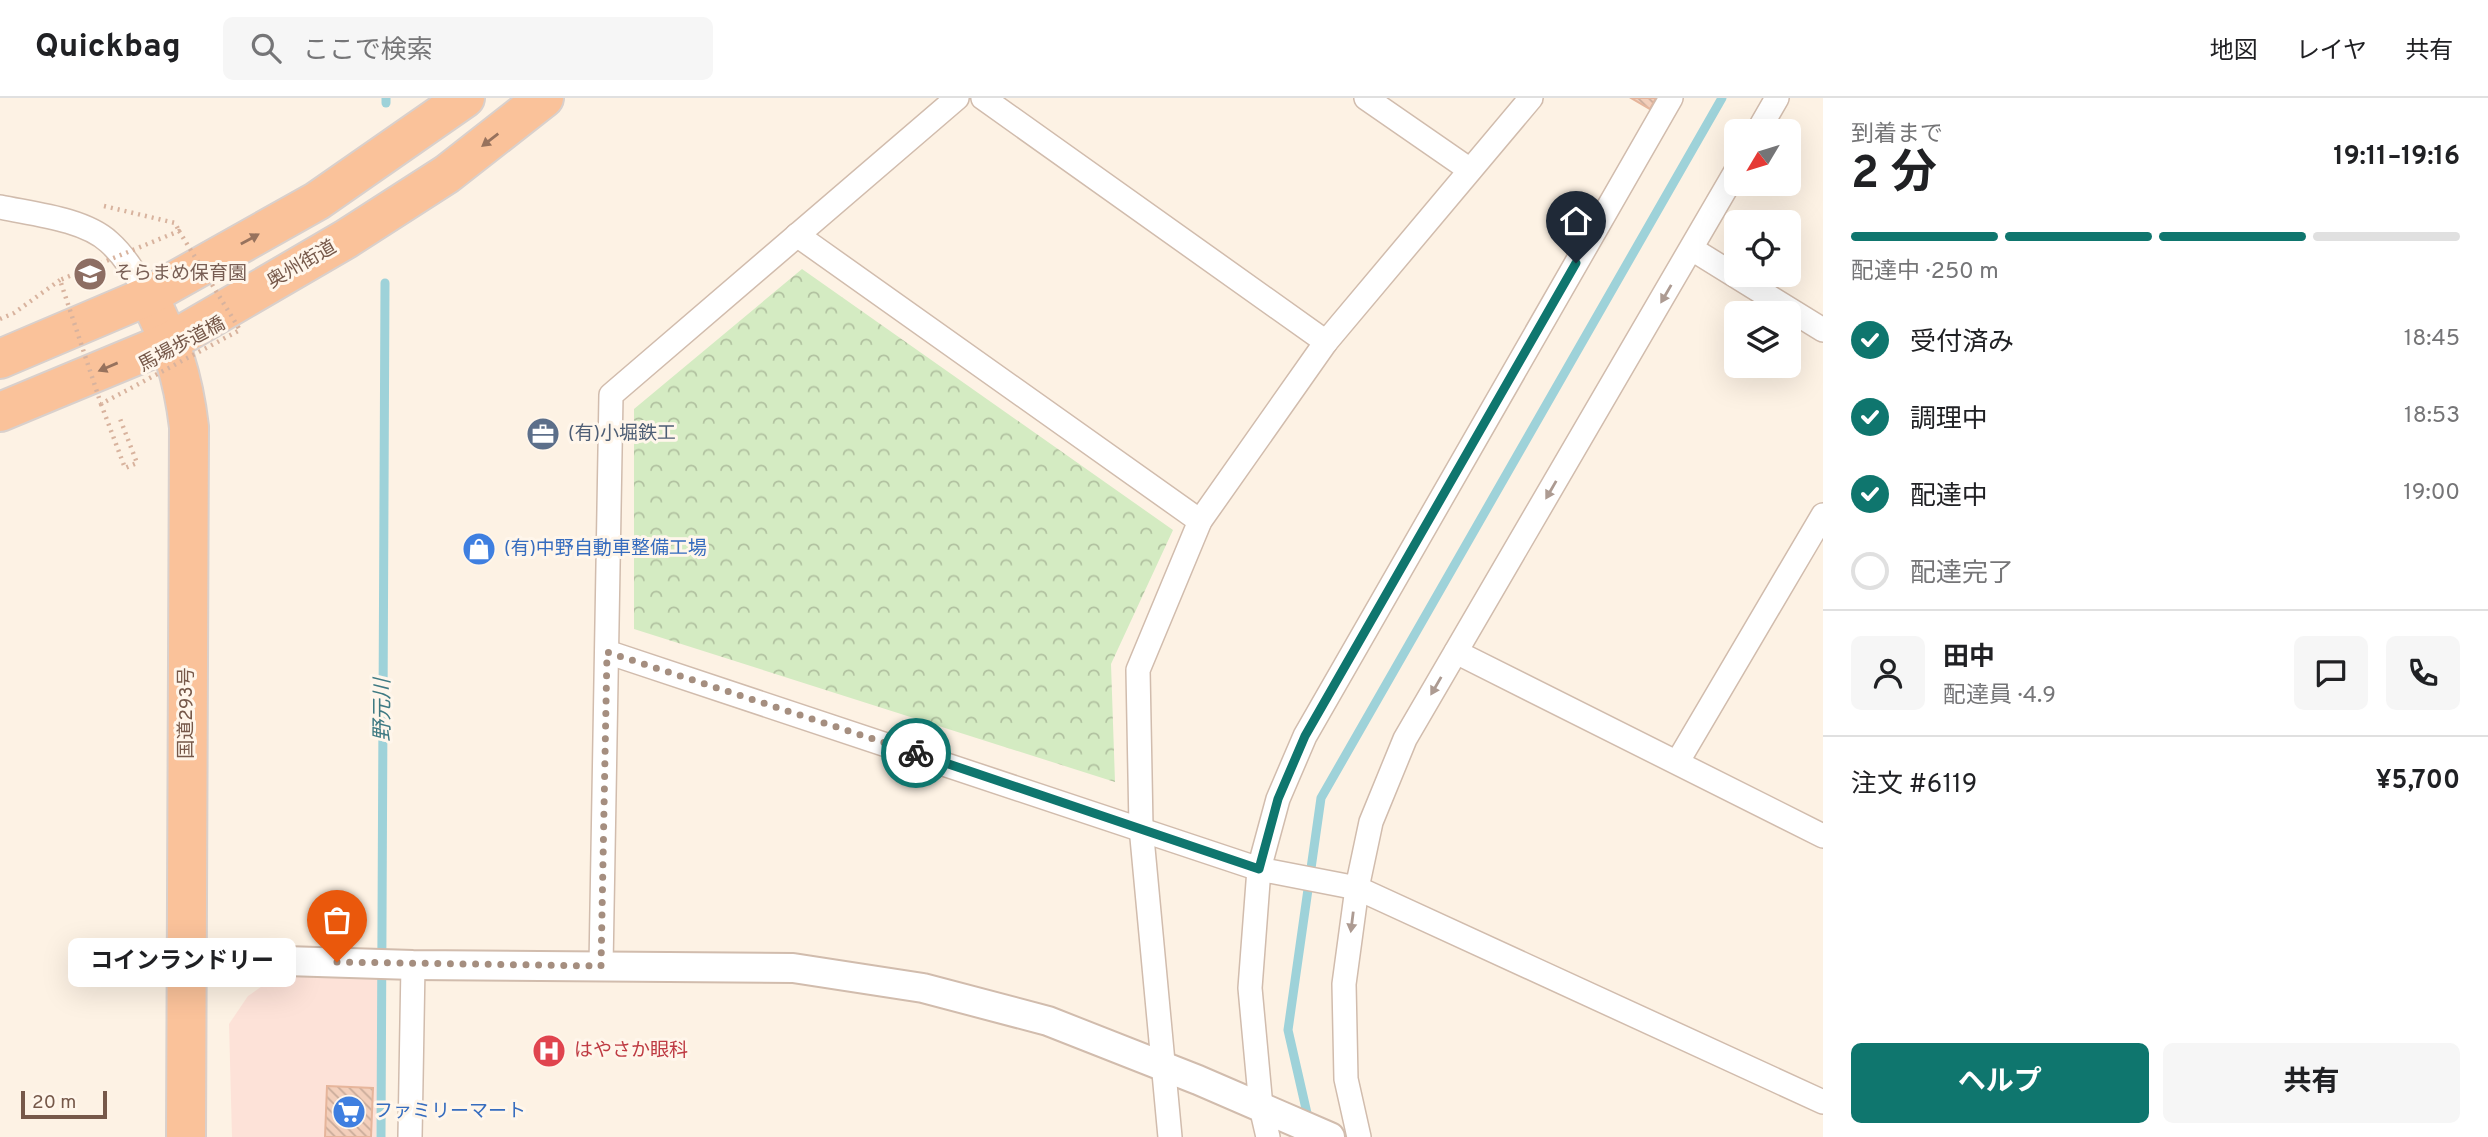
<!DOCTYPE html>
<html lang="ja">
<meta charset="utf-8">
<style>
body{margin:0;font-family:Overpass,"Noto Sans JP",sans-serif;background:#f6f6f6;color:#202124;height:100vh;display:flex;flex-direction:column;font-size:26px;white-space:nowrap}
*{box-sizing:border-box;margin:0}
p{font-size:23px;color:#757577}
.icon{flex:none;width:38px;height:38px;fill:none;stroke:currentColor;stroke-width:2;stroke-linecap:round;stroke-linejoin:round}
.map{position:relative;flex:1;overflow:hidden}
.panel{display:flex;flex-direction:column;background:#fff;width:665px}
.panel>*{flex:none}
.needle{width:46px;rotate:232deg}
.controls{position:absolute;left:1724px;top:21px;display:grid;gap:14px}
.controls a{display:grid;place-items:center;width:77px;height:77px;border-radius:10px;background:#fff;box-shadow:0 7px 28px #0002;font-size:35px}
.scale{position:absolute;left:21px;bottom:18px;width:86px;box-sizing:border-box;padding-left:7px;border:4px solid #765849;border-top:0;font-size:19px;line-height:24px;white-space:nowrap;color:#765849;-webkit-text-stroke:5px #fff6eb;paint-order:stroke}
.pin{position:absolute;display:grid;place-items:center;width:60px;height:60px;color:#fff;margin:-72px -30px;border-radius:50% 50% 50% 0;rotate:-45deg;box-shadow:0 0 7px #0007}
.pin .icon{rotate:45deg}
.courier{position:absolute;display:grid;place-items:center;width:70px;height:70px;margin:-35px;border:5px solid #0f766e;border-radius:50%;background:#fff;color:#222;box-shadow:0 2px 9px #0007}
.bubble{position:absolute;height:49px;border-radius:10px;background:#fff;box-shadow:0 7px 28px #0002;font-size:23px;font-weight:700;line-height:49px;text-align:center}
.headline em{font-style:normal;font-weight:700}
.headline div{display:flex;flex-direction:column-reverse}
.headline{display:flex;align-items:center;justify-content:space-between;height:119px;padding:0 28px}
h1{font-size:46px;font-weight:700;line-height:52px}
.bar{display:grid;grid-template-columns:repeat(4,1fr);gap:10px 7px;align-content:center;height:84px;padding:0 28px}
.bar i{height:9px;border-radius:5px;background:#e0e0e0}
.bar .selected{background:#0f766e}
.bar p{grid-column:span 4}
.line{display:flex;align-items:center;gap:18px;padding:0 28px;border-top:2px solid #e0e0e0}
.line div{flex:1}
.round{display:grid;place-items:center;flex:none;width:74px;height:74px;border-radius:10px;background:#f6f6f6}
ol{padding:0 28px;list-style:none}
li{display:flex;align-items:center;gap:21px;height:77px}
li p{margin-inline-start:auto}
li .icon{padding:7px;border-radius:50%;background:#0f766e;color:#fff;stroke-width:4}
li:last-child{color:#757577}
li i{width:38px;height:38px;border:4px solid #e0e0e0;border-radius:50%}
.primary-button{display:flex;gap:14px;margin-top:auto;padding:14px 28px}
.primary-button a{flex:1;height:80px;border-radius:10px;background:#0f766e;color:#fff;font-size:28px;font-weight:700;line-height:80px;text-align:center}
.primary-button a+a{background:#f6f6f6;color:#202124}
header{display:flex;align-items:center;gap:42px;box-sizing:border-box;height:98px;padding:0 35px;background:#fff;border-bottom:2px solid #e0e0e0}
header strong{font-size:33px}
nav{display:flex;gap:38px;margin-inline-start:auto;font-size:24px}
.search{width:490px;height:63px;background:#f6f6f6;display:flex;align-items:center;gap:18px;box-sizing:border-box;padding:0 24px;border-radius:10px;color:#757577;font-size:26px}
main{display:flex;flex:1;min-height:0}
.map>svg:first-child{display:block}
.commercial{fill:#fde2d8}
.park{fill:url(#park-crowns)}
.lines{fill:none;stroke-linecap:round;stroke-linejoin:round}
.stream{stroke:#9ed2d9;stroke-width:9}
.building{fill:url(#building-back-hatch);stroke:#e6b59b;stroke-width:2}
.minor-casing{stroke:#d1bcad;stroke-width:26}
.tertiary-casing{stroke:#d1bcad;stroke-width:32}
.trunk-casing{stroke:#d9d0cc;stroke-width:42}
.path{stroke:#d8b39e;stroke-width:4.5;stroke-dasharray:2 5;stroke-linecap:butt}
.minor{stroke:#fff;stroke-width:23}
.tertiary{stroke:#fff;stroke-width:28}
.trunk{stroke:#fac29a;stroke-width:38}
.path-bridge{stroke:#d8b39e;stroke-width:4.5;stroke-dasharray:2 5;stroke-linecap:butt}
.oneway{fill:#97725d}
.oneway2{fill:#ad9b92}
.done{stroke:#a58e7f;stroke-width:7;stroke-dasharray:0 12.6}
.route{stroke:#0f766e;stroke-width:9}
.labels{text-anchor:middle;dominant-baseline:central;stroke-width:6;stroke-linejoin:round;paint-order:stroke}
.street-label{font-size:19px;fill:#765849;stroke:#fff6eb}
.education-label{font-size:19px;fill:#785e54;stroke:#fff6eb;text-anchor:start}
.service-label{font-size:19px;fill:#4e5e75;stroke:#fff6eb;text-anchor:start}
.shop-label{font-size:19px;fill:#366cbe;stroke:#fff6eb;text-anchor:start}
.health-label{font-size:19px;fill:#be3a42;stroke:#fff6eb;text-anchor:start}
.water-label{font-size:21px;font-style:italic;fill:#3f7a83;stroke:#fff6eb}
</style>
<header>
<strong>Quickbag</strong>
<div class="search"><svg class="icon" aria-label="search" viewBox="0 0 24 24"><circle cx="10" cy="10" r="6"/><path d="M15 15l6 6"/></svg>ここで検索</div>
<nav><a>地図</a><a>レイヤ</a><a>共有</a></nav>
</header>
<main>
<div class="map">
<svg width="1823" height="1039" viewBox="0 0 1823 1039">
<defs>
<pattern id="park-crowns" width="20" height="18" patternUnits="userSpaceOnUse" patternTransform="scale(1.75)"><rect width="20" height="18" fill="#d4ebc2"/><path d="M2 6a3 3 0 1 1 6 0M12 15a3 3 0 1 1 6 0" fill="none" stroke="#b1c1a0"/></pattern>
<pattern id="building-back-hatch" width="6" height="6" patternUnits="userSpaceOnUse" patternTransform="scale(1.75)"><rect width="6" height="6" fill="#f3cfbb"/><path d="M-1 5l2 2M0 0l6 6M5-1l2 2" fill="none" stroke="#c9ab9a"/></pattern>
</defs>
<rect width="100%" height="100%" fill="#fdf2e4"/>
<polygon class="commercial" points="277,878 382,881 376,1039 232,1039 229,926 248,898"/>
<polygon class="park" points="802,171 1173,432 1111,566 1115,684 634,531 634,311"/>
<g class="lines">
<g class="stream">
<polyline points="386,5 386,0"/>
<polyline points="1309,1024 1288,932 1321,700 1722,0"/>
<polyline points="381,1039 385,185"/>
</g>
</g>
<g class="building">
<polygon points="1631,0 1656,0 1650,11"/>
<polygon points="327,988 373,990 371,1039 325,1039"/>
</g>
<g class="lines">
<defs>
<g id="minor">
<polyline points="983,0 1326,244"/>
<polyline points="1366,0 1470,72"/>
<polyline points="1758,33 1777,0"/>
<path d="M0 109C33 116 84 121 109 144 126 159 137 179 148 198"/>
<polyline points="797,137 1200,423"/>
<polyline points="1692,151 1823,232"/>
<polyline points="607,554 1259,771 1357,790 1823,1004"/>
<polyline points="1456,554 1823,738"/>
<polyline points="1678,663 1823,417"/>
<polyline points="601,868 611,297 957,0"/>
<polyline points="410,1039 413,867"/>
<polyline points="1170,1039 1141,729 1138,572 1200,423 1326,244 1531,0"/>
<polyline points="1268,1039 1261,1009 1250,890 1259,771 1278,701 1305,638 1671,0"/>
<polyline points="1359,1039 1346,981 1344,886 1357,790 1371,724 1405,641 1736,73"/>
</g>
<polyline id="tertiary" points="186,860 413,867 793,870 923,890 1048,923 1198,982 1330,1039"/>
<g id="trunk">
<path d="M148 198C171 243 183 278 189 329L186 1039"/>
<polyline points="0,261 148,198 317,103 465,0"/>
<polyline points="0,314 171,243 346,141 447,76 544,0"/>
</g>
</defs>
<use href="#minor" class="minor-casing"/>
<use href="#tertiary" class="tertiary-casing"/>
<use href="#trunk" class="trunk-casing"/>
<g class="path">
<polyline points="104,108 175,125 179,133"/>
<polyline points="0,221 14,215 60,182"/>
<polyline points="101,306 125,370 137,365 119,318"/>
</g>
<use href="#minor" class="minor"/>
<use href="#tertiary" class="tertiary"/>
<use href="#trunk" class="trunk"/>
<polygon class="path-bridge" points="179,133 240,232 101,306 60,182"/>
</g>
<defs><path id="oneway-solid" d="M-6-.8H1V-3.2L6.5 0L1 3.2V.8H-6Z" transform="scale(1.75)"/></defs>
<g class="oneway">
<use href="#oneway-solid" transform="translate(490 42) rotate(142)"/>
<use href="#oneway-solid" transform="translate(250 141) rotate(-29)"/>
<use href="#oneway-solid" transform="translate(108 269) rotate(157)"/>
</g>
<g class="oneway2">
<use href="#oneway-solid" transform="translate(1666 196) rotate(120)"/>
<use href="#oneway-solid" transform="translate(1551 392) rotate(120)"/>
<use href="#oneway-solid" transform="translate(1436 588) rotate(120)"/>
<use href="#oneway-solid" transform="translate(1352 824) rotate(97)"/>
</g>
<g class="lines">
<polyline class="done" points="337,864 601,868 607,554 916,655"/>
<polyline class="route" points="916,655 1259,771 1278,701 1305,638 1576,165"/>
</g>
<defs>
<symbol id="school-disc" viewBox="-11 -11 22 22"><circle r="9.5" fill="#8d6e63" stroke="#fff6eb"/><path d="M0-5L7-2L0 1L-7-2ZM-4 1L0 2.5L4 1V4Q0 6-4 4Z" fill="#fff"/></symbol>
<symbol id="office-disc" viewBox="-11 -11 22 22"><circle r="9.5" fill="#5c6f8a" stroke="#fff6eb"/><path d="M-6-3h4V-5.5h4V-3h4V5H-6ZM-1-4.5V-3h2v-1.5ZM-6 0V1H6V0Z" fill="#fff"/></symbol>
<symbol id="shop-disc" viewBox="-11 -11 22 22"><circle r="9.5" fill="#3f7fe0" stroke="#fff6eb"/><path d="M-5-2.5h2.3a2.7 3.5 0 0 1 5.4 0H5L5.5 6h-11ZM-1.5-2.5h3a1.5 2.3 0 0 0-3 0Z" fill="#fff"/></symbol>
<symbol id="hospital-disc" viewBox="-11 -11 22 22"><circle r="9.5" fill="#e0444e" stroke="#fff6eb"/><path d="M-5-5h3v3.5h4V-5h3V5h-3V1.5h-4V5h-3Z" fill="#fff"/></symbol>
<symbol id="supermarket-disc" viewBox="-11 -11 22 22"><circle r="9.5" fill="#3f7fe0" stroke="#fff6eb"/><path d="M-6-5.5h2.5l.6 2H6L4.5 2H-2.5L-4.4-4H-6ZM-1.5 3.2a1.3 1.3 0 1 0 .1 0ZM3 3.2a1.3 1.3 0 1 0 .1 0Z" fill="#fff"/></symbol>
</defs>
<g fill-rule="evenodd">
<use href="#school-disc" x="71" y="157" width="38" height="38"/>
<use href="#office-disc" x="524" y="317" width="38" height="38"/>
<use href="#shop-disc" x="460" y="432" width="38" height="38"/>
<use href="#hospital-disc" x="530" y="934" width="38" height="38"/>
<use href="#supermarket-disc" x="330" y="995" width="38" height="38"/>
</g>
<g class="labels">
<g class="street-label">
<text transform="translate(302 167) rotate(-30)">奥州街道</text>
<text transform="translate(182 247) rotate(-28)">馬場歩道橋</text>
<text transform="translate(187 615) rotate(-90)">国道293号</text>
</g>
<g class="education-label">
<text x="114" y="176">そらまめ保育園</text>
</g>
<g class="service-label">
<text x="568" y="336">(有)小堀鉄工</text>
</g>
<g class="shop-label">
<text x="504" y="451">(有)中野自動車整備工場</text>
<text x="374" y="1014">ファミリーマート</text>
</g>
<g class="health-label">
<text x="574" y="953">はやさか眼科</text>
</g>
<g class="water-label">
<text transform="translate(383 612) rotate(-90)">野元川</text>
</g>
</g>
</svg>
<div class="controls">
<a><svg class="needle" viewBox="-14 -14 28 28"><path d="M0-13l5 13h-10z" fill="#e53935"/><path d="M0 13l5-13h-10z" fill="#757577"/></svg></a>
<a><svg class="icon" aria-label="locate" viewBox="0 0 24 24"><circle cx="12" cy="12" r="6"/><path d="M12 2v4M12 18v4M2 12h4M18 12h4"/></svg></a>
<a><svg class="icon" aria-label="layers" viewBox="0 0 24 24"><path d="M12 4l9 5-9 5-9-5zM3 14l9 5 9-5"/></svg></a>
</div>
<div class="scale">20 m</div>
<div class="pin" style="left:337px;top:864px;background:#ea580c"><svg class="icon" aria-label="bag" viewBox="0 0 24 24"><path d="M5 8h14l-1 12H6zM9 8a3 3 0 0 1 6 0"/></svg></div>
<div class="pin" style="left:1576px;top:165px;background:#1f2937"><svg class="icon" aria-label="home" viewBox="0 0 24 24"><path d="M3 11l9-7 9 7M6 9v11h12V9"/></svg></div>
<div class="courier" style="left:916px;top:655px"><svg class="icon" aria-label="bike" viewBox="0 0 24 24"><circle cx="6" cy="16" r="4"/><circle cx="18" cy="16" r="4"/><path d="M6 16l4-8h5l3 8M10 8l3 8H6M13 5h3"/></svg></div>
<div class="bubble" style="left:68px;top:840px;width:228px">コインランドリー</div>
</div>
<section class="panel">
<div class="headline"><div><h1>2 分</h1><p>到着まで</p></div><em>19:11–19:16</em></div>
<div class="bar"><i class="selected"></i><i class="selected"></i><i class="selected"></i><i></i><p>配達中 · 250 m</p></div>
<ol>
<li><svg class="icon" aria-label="check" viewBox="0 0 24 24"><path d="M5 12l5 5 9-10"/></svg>受付済み<p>18:45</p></li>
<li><svg class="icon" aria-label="check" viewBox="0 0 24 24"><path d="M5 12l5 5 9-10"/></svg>調理中<p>18:53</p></li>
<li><svg class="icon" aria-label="check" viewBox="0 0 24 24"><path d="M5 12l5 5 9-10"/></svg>配達中<p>19:00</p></li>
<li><i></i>配達完了</li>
</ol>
<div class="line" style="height:126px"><a class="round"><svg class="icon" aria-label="person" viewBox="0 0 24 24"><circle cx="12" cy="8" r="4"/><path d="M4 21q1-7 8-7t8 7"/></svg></a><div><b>田中</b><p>配達員 · 4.9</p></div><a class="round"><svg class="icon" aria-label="chat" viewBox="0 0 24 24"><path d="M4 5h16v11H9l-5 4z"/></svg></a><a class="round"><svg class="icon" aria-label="phone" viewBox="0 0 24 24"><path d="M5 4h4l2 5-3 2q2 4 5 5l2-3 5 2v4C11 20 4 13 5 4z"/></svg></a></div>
<div class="line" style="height:91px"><div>注文 #6119</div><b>¥5,700</b></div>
<div class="primary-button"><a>ヘルプ</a><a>共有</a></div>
</section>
</main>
